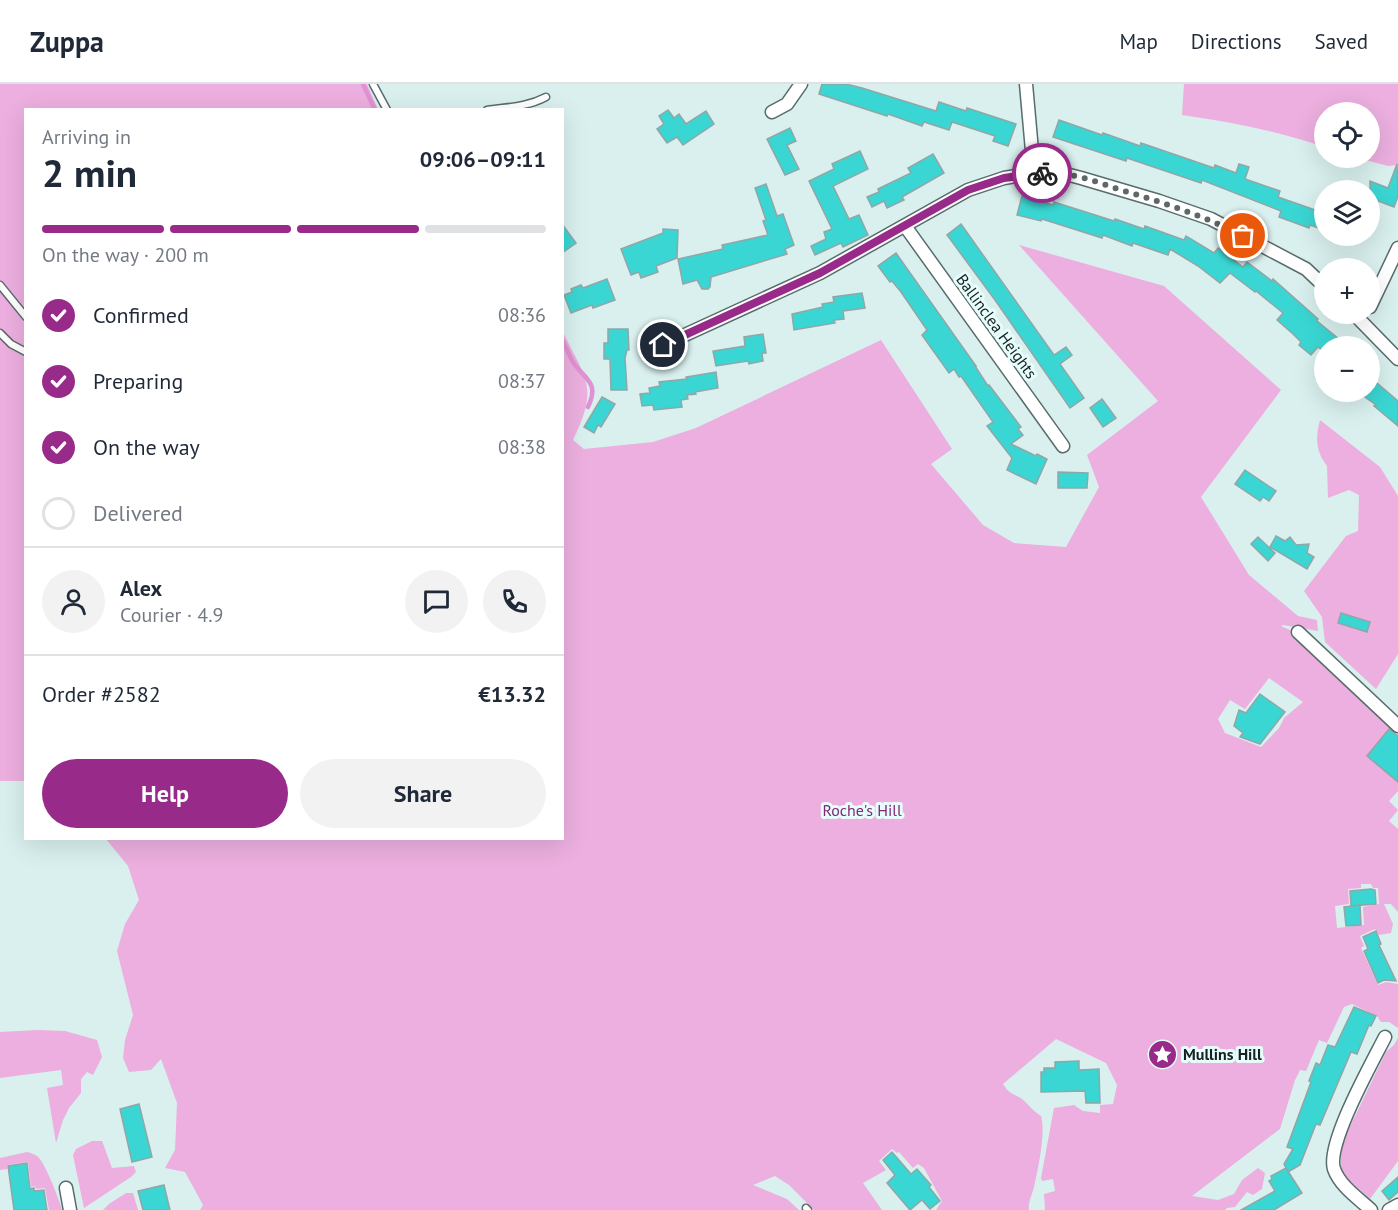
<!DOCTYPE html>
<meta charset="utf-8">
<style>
body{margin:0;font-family:"PT Sans",sans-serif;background:#f2f2f3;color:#1f2937;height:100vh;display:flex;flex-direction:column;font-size:22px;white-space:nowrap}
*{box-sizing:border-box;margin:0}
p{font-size:20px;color:#747a83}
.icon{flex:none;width:33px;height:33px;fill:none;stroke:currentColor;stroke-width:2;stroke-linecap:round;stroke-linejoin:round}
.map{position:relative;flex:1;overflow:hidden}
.panel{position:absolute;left:24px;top:24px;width:540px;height:732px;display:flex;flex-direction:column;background:#fff;border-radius:0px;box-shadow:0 6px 24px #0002}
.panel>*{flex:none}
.controls{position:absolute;left:1314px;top:18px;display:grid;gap:12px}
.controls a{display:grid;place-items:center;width:66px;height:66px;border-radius:50%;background:#fff;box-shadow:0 6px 24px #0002;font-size:30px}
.pin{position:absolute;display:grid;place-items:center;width:51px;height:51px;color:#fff;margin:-26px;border:3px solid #fff;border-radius:50%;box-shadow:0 2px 6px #0007}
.courier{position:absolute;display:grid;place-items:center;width:60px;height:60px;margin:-30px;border:4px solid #982a8a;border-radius:50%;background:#fff;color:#222;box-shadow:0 2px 8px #0007}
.headline em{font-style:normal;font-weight:600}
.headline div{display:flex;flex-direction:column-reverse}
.headline{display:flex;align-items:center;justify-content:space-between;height:102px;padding:0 18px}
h1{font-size:39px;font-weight:600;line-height:45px}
.bar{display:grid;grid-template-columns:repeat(4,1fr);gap:9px 6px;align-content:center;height:72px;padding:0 18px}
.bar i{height:8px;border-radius:4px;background:#e0e1e3}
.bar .current{background:#982a8a}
.bar p{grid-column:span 4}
.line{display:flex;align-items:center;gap:15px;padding:0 18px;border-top:2px solid #e0e1e3}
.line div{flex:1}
.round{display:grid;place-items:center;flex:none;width:63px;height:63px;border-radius:32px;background:#f2f2f3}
ol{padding:0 18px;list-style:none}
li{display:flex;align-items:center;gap:18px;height:66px}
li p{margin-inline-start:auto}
li .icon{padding:6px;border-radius:50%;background:#982a8a;color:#fff;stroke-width:4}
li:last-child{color:#747a83}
li i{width:33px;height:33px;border:3px solid #e0e1e3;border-radius:50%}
.action{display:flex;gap:12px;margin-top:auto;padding:12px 18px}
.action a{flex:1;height:69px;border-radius:36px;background:#982a8a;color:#fff;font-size:24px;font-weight:600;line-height:69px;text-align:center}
.action a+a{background:#f2f2f3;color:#1f2937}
header{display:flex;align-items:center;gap:36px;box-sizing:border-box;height:84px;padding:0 30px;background:#fff;border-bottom:2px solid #e0e1e3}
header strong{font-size:28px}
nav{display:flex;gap:33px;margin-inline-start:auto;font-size:21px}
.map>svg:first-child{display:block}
.green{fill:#ecafdf;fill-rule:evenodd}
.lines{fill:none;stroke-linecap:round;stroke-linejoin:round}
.stream{stroke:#e092d2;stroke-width:4.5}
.building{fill:#3ad6d3;stroke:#91a6a6;stroke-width:1.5}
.lane-casing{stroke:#576c6b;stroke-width:9}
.street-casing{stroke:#576c6b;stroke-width:15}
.lane{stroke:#fff;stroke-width:6}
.street{stroke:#fff;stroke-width:12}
.done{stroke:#5c6968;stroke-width:6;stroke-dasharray:0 10.8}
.route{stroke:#982a8a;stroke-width:8}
.labels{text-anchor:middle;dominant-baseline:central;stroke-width:6;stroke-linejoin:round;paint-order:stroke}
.street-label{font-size:16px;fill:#182020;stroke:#e6fdfc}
.park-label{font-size:16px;fill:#822776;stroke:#e6fdfc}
.poi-label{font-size:16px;font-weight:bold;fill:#182020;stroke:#e6fdfc;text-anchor:start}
</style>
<header>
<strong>Zuppa</strong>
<nav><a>Map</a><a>Directions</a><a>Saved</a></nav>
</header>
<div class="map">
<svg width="1398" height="1126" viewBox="0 0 1398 1126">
<rect width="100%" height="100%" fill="#d9f0ef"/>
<g class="green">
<polygon points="0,0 367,0 378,25 26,26 26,697 0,697"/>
<path d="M1184 0H1398V81L1388 82 1358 74H1370V28H1324V63C1278 47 1231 38 1182 31Z"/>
<path d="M1019 161 1164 202 1281 306 1201 413 1249 491 1298 532 1317 536 1318 547 1283 541 1281 542 1292 547 1398 652V707L1389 717 1398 726 1389 737 1398 745V828L1391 820H1384L1393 840 1391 849 1379 851 1375 845 1360 852 1364 862 1361 864 1378 901 1386 898 1398 900V944L1389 938H1381L1377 932 1352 920 1344 923 1327 959 1319 956 1306 987 1300 986 1295 996 1280 1045 1192 1112 1218 1116 1234 1110 1242 1096 1258 1084 1265 1089 1262 1105 1253 1111 1247 1108 1235 1123 1227 1124 1225 1126H1045L1044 1110 1055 1107 1053 1095 1042 1097 1041 1094 1054 1024 1074 1021 1083 1027 1100 1029V1021L1113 1020 1117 1001 1106 979 1056 955 1003 1000C1010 1011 1013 1009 1022 1015 1029 1021 1033 1027 1041 1032 1046 1048 1038 1085 1034 1103 1032 1111 1028 1118 1029 1126H936L942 1117 924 1084 918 1080 913 1084 899 1068 897 1069 892 1065 879 1077 886 1086 863 1099 882 1126H814L789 1101 775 1092 753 1101 787 1115 799 1126H200L203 1121 185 1088 165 1084 175 1066 177 1019 161 975 151 986 129 988 123 974 125 956 133 931 117 867 125 840 139 816 128 782 106 755 562 754 563 248C586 296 599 303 573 356L584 365 653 358 696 344 881 256 952 365 931 380 983 441 1014 459 1066 463 1099 403 1087 371 1158 317ZM1269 594 1303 618 1284 634 1279 644 1261 663 1225 649 1218 635 1230 616 1245 625ZM1361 800H1371L1373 804H1378L1379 820 1363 823 1364 841 1337 844 1335 822 1349 820 1348 805 1361 804Z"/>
<path d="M1320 336 1380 383 1398 412V570L1376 605 1325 558 1322 533 1304 507 1346 452 1358 447 1359 411 1349 406 1328 414 1327 382C1316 368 1315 354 1320 336Z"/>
<polygon points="37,946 65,947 97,956 102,973 93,991 87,988 81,995 81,1009 69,1024 63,1036 56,1059 47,1004 63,1001 61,986 0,994 0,948"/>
<polygon points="1398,954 1398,1077 1370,1115 1341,1089 1341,1061 1386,968 1394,961"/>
<polygon points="92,1057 102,1057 112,1084 134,1082 136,1088 131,1093 84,1124 73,1071 76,1065"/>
<path d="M27 1068C31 1069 34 1070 37 1072 44 1076 60 1117 62 1126H49L45 1104 36 1105 35 1102 31 1103 28 1078 7 1081V1085L0 1086V1074Z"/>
<polygon points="126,1109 133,1109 138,1126 103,1126 109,1120"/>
</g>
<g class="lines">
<g class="stream">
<polyline points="363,0 375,26"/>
<path d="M562 256C566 263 569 271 573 278 585 296 600 298 588 323"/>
</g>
</g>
<g class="building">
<polygon points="822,0 846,0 862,4 936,27 939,18 966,27 967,24 1016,40 1008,62 993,57 995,52 952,38 949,46 924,38 922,42 888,30 887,32 819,10"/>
<polygon points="668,26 674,34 679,30 686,40 706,27 714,40 683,61 677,53 667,59 657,45 664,40 659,32"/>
<polygon points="1059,36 1102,51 1103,49 1140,62 1141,59 1214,84 1215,81 1236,89 1239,80 1249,83 1245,95 1280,107 1278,113 1324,129 1324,146 1310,141 1309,144 1279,133 1281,127 1202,96 1201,99 1127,74 1126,77 1053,53"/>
<polygon points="790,44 796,57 787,61 799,85 785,91 767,55"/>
<polygon points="860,67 868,85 833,102 849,135 859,131 868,151 843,163 841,159 815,171 811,162 826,155 824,148 832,145 809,97 834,85 832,80"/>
<polygon points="933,70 944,89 902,113 904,116 887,124 884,117 872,123 867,113 879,108 878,105 911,89 908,84"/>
<polygon points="1397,80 1398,112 1394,123 1370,114 1370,97 1388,104"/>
<polygon points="766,100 777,132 783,130 794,161 785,165 787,170 711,193 710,203 708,205 702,205 697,196 683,200 678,175 723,165 722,161 768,151 763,137 766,136 755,104"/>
<polygon points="1022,112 1053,121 1054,118 1114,137 1115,135 1144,145 1145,142 1184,156 1186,152 1214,169 1218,164 1243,183 1247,178 1272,197 1273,195 1318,235 1317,237 1339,255 1332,262 1324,262 1324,268 1318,263 1311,271 1299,261 1301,258 1293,250 1277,236 1283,229 1256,207 1255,208 1230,189 1220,199 1198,182 1170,165 1168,171 1133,159 1132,162 1103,151 1102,154 1042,135 1041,137 1017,131"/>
<polygon points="562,140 576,159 562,169"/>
<polygon points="961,140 1054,271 1066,263 1072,271 1060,280 1084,314 1070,324 995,216 947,151"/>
<polygon points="663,145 678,146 677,174 656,182 658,188 641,194 639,188 631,191 621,165 663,149"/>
<polygon points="896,169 976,282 975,282 988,302 989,301 1021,343 1018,345 1023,351 1011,360 1036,372 1037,370 1047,375 1036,400 1007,386 1012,374 987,342 993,338 961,292 959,293 954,285 949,289 922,251 927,246 901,208 892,197 890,198 878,182"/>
<polygon points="607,195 615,216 593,224 592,221 571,229 564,211 572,208 571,205 581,201 583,204"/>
<polygon points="862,209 865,224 843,227 844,235 834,236 835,239 794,246 792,230 823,223 822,220 834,218 833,213"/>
<polygon points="608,245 628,245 629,266 627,266 625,274 627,306 611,306 610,275 604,275 604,259 608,259"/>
<polygon points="763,250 766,269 762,269 763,277 749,280 748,277 716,282 713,267 745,262 744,253"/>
<polygon points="716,288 718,304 695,308 696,310 687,311 688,315 681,316 682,323 654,326 653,321 642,322 640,310 650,309 649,304 660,302 659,298 687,295 686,293"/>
<polygon points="1370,293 1398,317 1398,342 1374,322 1376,321 1358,308 1370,308"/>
<polygon points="602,313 615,320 601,343 598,341 594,349 584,343"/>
<polygon points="1102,315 1116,334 1103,343 1090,324"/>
<polygon points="1245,386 1276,407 1269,417 1263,413 1260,417 1235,400"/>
<polygon points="1058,388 1088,389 1087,404 1058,404"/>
<polygon points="1276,452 1285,457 1290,453 1296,461 1309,460 1307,469 1314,473 1307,485 1270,463"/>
<polygon points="1258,453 1275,469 1268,477 1251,460"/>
<polygon points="1341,529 1370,538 1367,548 1338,539"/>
<polygon points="1260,610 1285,628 1260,660 1240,653 1243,649 1234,642 1239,626 1246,629"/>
<polygon points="1389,645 1398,652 1398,698 1367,672"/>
<polygon points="1371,805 1375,806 1376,820 1351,822 1350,807"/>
<polygon points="1360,821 1361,841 1346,842 1344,823"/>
<polygon points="1376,847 1381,860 1379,861 1396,897 1384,896 1378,899 1364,867 1368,865 1363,853"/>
<polygon points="1354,923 1376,932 1371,942 1369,941 1357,970 1351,968 1320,1041 1316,1040 1300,1081 1288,1088 1284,1080 1293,1065 1287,1063 1311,998 1309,997 1316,979 1320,981 1328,961 1335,963"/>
<polygon points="1079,977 1079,986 1099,985 1100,1019 1086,1019 1085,1007 1041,1008 1041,988 1044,988 1044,984 1055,984 1055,978"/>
<polygon points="139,1020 152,1073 132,1078 120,1025"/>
<polygon points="892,1068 911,1090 917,1085 931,1101 929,1103 940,1117 930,1125 922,1116 910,1126 887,1099 895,1091 883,1076"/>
<polygon points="27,1079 30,1105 34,1104 34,1107 44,1106 47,1126 14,1126 8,1082"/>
<polygon points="1286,1084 1302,1109 1274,1126 1241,1126 1275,1107 1269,1097 1272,1095 1271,1092"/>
<polygon points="1398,1093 1398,1108 1389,1116 1382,1107"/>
<polygon points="164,1101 170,1126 143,1126 138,1107"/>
</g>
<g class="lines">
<defs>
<g id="lane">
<polyline points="373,0 387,26"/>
<path d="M487 26C508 23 527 23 546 13"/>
<polyline points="0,201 26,233"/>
<polyline points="0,249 11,260 26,268"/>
<polyline points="806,1124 808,1126"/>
</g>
<g id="street">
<polyline points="1026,0 1034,89"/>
<polyline points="772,28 787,20 801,0"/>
<polyline points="905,142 1063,362"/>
<polyline points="1370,223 1398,164"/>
<polyline points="1354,230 1398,275"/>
<polyline points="663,261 820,189 968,106 1004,94 1034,89 1062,89 1081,94 1159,117 1211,135 1306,185 1324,202"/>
<polyline points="1298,548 1398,642"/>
<polyline points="66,1104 70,1126"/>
<path d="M1371 1126C1358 1114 1340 1102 1334 1085 1326 1060 1372 979 1385 953"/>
<polyline points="1389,1126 1398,1121"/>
</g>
</defs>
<use href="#lane" class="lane-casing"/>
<use href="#street" class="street-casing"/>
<use href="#lane" class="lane"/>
<use href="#street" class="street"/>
</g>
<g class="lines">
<path class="done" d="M1042 89C1068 87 1094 97 1118 105 1161 118 1202 131 1243 152"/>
<polyline class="route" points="663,261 820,189 968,106 1004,94 1042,89"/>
</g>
<defs>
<symbol id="sight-disc" viewBox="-11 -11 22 22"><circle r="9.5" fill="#982a8a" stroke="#e6fdfc"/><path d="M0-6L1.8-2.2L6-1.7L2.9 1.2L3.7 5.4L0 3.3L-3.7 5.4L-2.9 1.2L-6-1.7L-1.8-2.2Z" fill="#fff"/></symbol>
</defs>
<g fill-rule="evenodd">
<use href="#sight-disc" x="1146" y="954" width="33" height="33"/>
</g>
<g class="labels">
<g class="street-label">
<text transform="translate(997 242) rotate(54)">Ballinclea Heights</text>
</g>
<g class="park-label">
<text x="862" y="726">Roche's Hill</text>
</g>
<g class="poi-label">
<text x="1183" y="970">Mullins Hill</text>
</g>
</g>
</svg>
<div class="controls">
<a><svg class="icon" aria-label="locate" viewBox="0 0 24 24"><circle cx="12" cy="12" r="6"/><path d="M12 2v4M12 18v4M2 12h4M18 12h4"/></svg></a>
<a><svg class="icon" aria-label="layers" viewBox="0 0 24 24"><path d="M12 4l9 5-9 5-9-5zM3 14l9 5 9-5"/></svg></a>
<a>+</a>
<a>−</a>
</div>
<div class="pin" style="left:1243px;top:152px;background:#ea580c"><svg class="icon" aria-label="bag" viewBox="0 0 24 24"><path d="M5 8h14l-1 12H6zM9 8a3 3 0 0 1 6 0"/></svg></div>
<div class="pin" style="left:663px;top:261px;background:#1f2937"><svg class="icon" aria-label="home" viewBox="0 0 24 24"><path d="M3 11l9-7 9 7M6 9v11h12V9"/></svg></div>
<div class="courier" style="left:1042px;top:89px"><svg class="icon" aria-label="bike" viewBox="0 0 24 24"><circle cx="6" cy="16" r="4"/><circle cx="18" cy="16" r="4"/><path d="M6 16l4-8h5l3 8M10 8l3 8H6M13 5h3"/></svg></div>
<section class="panel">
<div class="headline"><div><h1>2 min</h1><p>Arriving in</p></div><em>09:06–09:11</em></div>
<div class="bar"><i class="current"></i><i class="current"></i><i class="current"></i><i></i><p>On the way · 200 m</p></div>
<ol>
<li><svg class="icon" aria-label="check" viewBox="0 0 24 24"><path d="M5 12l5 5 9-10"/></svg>Confirmed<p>08:36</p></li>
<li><svg class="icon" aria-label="check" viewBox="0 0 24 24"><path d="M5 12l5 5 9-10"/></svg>Preparing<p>08:37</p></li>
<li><svg class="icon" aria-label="check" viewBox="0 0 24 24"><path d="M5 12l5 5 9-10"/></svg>On the way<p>08:38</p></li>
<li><i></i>Delivered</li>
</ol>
<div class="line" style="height:108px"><a class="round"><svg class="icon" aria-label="person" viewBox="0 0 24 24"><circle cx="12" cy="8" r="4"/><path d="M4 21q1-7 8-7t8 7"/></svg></a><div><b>Alex</b><p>Courier · 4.9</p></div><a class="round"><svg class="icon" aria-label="chat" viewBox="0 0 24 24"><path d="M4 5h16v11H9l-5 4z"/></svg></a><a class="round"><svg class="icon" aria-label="phone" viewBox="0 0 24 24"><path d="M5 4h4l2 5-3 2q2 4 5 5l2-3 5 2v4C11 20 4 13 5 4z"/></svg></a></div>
<div class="line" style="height:78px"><div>Order #2582</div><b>€13.32</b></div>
<div class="action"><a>Help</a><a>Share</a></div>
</section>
</div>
